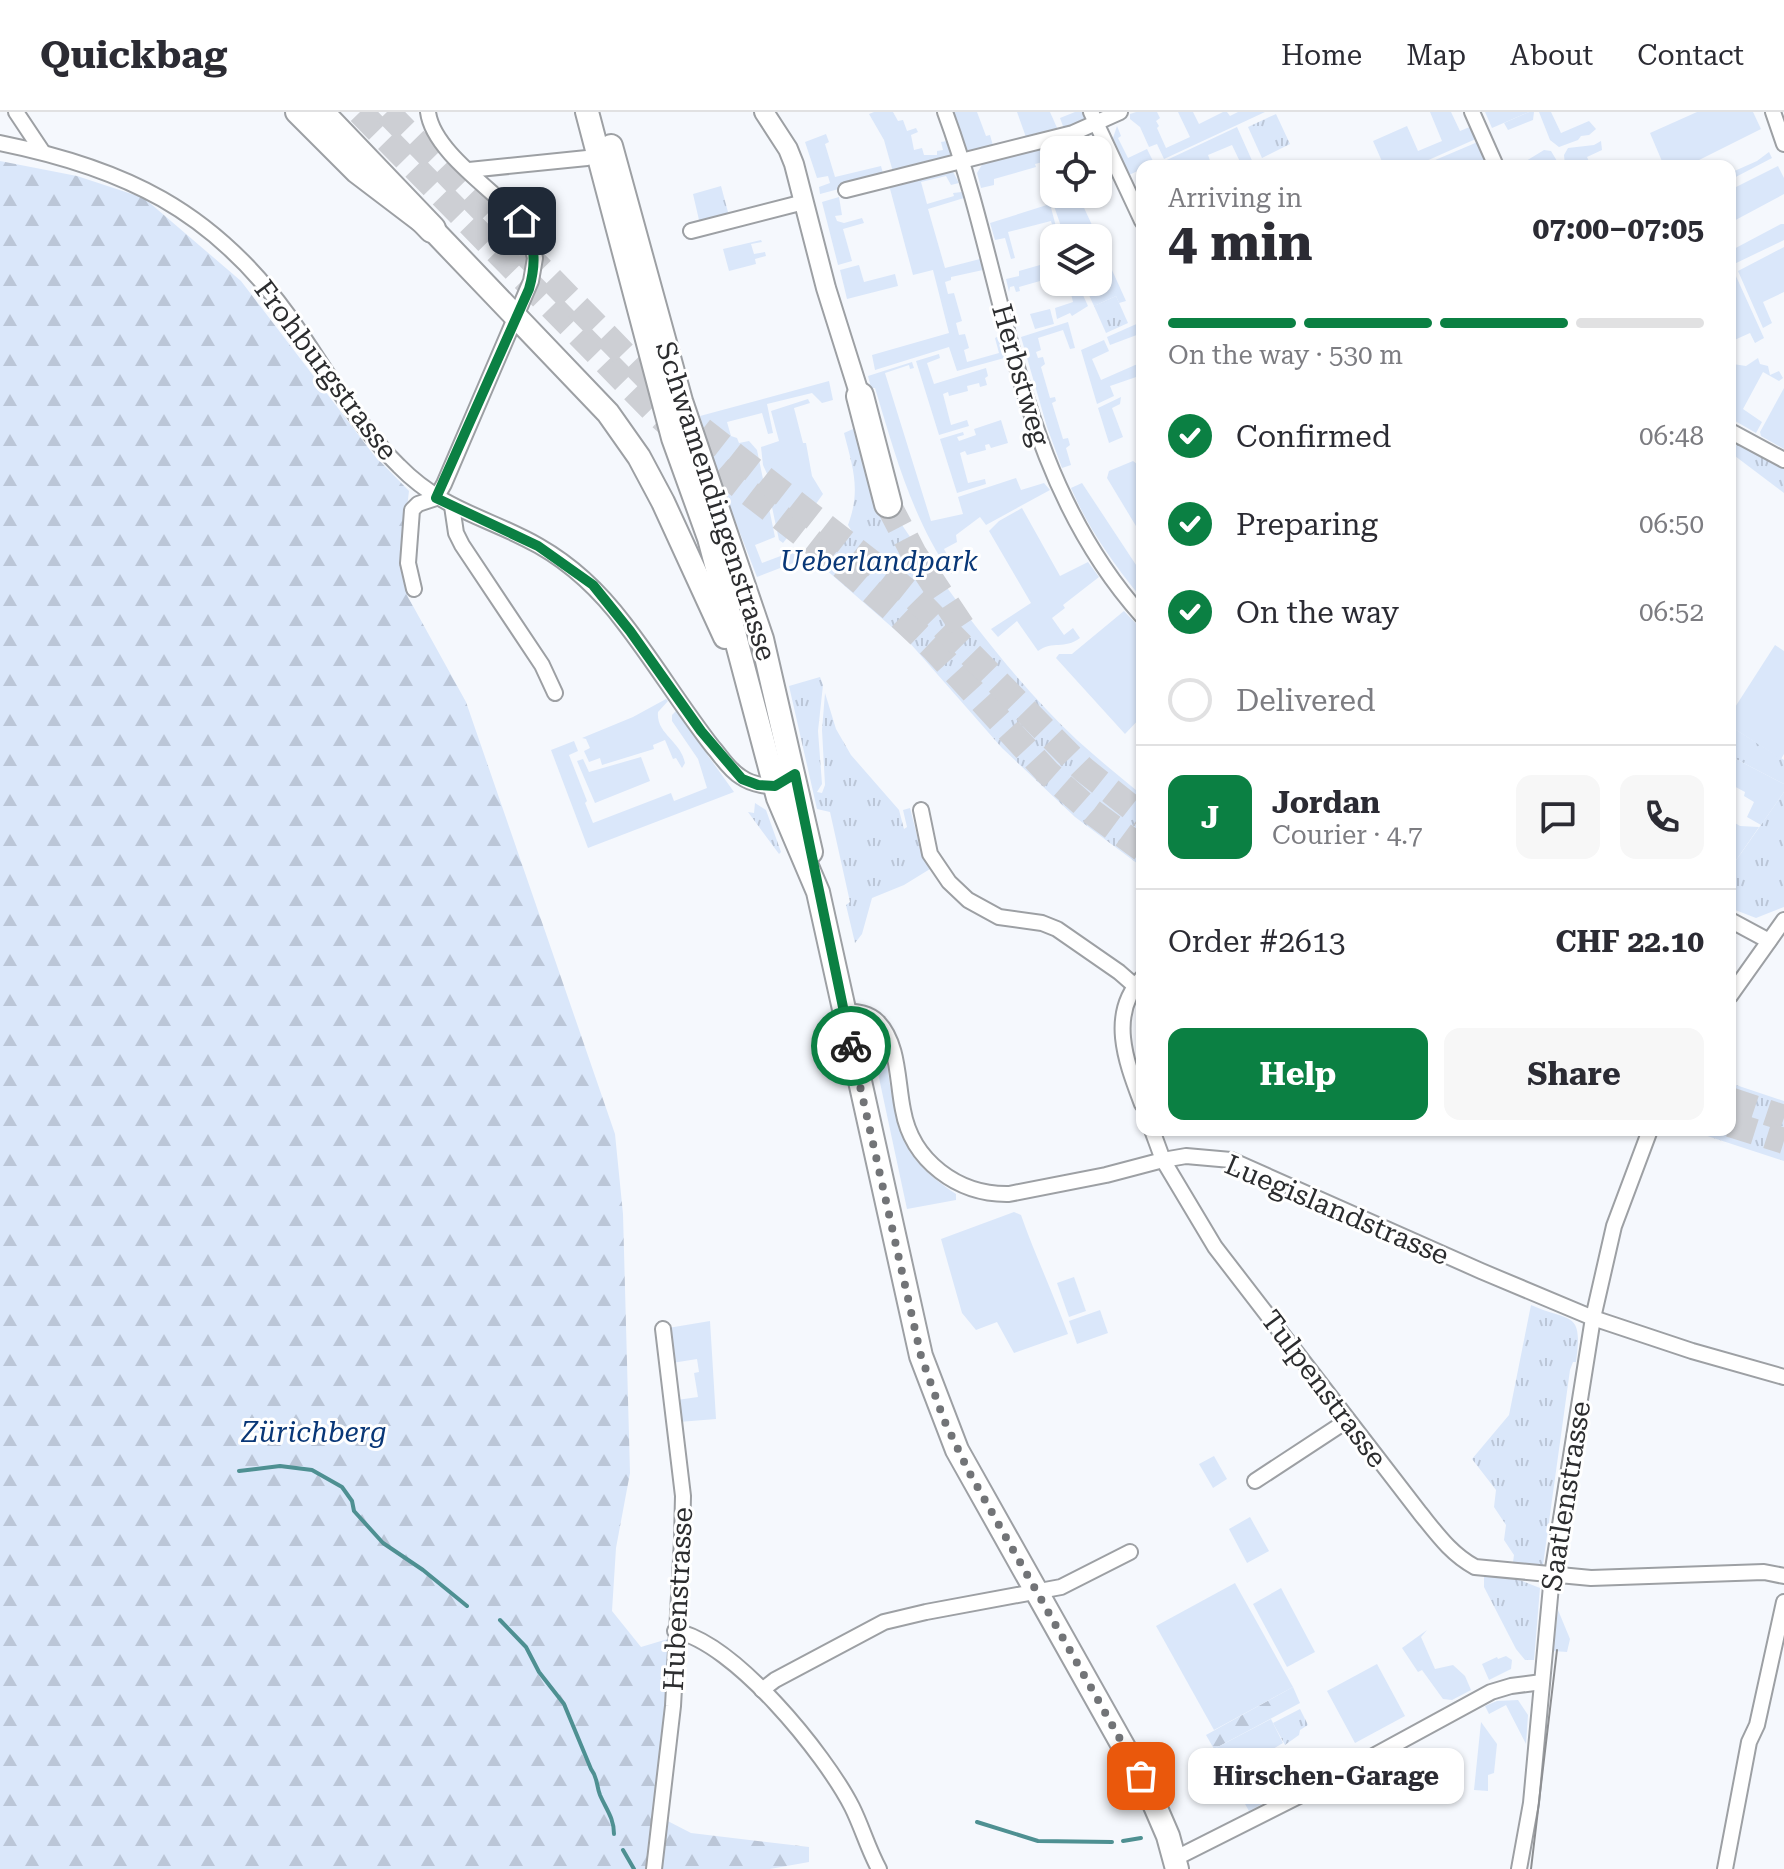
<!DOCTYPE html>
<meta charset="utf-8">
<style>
body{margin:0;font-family:"Roboto Serif",serif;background:#f7f7f7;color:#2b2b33;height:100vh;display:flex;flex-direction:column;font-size:30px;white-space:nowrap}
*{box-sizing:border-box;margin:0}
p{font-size:26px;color:#7c7c81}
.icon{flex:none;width:44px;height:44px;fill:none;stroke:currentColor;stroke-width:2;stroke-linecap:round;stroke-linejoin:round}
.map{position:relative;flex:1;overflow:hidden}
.drawer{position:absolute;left:1136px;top:48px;width:600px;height:976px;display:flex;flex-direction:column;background:#fff;border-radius:16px;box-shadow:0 2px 6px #0004}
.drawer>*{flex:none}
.tools{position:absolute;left:1040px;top:24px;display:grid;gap:16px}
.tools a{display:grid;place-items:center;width:72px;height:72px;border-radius:16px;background:#fff;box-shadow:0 2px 6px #0004;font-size:40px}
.pin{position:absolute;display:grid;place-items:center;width:68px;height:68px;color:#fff;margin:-34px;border-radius:16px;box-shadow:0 4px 12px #0006}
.courier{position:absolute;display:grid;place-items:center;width:80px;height:80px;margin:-40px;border:6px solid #0b8043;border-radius:50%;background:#fff;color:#222;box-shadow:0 2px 10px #0007}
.bubble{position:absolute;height:56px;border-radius:16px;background:#fff;box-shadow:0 2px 6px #0004;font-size:26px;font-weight:700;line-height:56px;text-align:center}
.head em{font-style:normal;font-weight:700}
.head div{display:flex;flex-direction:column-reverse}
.head{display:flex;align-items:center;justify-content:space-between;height:136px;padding:0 32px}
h1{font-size:52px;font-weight:700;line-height:60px}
.bar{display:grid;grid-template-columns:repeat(4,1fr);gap:12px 8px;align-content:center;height:96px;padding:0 32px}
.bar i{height:10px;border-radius:6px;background:#e1e1e2}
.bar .active{background:#0b8043}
.bar p{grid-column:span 4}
.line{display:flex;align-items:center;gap:20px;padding:0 32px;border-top:2px solid #e1e1e2}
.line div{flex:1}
.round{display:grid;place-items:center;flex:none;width:84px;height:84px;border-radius:16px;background:#f7f7f7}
ol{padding:0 32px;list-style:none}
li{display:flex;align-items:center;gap:24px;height:88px}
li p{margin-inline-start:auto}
li .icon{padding:8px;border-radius:50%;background:#0b8043;color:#fff;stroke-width:4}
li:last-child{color:#7c7c81}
li i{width:44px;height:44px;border:4px solid #e1e1e2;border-radius:50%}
.action{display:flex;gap:16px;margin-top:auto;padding:16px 32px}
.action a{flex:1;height:92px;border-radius:16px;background:#0b8043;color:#fff;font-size:32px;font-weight:700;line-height:92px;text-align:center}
.action a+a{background:#f7f7f7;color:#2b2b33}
header{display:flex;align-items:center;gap:48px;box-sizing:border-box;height:112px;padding:0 40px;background:#fff;border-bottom:2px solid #e1e1e2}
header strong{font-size:38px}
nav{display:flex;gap:44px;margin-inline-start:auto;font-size:28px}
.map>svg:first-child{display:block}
.grass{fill:url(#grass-tufts)}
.forest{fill:url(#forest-firs)}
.garden{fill:#dae7fa}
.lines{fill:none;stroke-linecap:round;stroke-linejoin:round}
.stream{stroke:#4e9092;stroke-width:4}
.motorway-tunnel{stroke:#cdcfd4;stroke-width:26;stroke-dasharray:26 13;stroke-linecap:butt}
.minor-casing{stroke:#9da0a4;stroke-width:18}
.tertiary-casing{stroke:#9da0a4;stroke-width:22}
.primary-casing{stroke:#9da0a4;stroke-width:26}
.motorway-casing{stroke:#9da0a4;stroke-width:30}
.minor{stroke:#fff;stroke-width:14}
.tertiary{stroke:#fff;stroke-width:18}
.primary{stroke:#fff;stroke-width:22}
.motorway{stroke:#fff;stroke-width:26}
.tram{stroke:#8d8f92;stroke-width:2}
.done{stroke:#727477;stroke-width:8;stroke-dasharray:0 14.4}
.route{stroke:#0b8043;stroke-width:10}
.labels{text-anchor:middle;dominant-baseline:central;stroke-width:6;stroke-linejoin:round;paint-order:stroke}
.street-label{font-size:28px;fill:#2c2d2f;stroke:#fff}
.park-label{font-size:28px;font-style:italic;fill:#093777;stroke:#fff}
</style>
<header>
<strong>Quickbag</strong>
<nav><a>Home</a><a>Map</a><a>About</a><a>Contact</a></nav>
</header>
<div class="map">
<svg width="1784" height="1757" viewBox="0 0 1784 1757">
<defs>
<pattern id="grass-tufts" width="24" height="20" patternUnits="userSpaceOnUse" patternTransform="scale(2)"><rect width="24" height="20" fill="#dae7fa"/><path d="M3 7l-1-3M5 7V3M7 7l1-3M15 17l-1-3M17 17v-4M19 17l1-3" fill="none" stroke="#bbc6d7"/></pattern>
<pattern id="forest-firs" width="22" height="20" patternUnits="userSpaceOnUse" patternTransform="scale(2)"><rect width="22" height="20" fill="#dae7fa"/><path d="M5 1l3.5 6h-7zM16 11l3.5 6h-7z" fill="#bbc6d7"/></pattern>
</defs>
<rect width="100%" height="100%" fill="#f5f8fd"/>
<g class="grass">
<polygon points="1529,0 1534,0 1533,8 1508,18 1504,11"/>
<polygon points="1276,2 1290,32 1262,46 1248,15"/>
<polygon points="721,74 728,100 726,104 703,110 699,108 693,82"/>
<polygon points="1116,184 1128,211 1106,221 1094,194"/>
<path d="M853 317C870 370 902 415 935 459 977 518 1024 578 1077 628 1098 647 1120 665 1142 683V755L1075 705 1002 636 909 530 824 456 851 418 848 413C861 378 853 356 844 321Z"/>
<polygon points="1737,330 1784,356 1784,381 1731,341"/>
<polygon points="820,565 823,573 818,619 822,672 817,680 822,681 825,673 822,618 825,581 836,617 851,643 899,698 904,717 907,715 903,698 910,696 922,743 930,757 904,773 872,786 862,822 855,831 846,793 850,790 830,700 817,697 789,574"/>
<polygon points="1730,614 1784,648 1784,672 1730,644"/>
<polygon points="1784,680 1784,795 1756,806 1730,796 1730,757"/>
<polygon points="755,691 766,698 781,740 779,742 748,700 754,701"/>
<polygon points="1730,971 1784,989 1784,1049 1689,1018 1730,1018"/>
<path d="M1531 1193C1572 1211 1583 1198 1576 1250H1573L1570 1258 1543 1453 1513 1450 1514 1443 1504 1428 1506 1413 1494 1395 1496 1378 1472 1347 1509 1303Z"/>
<polygon points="1484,1464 1517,1467 1540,1476 1534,1548 1525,1548 1516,1537 1484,1475"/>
<polygon points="1300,1597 1308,1613 1300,1618 1299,1623 1285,1633 1273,1611"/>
</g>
<g class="forest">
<polygon points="0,49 77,64 144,86 241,169 373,342 409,379 400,454 408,485 466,590 615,1022 623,1102 630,1361 616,1436 612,1499 641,1535 671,1526 669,1598 658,1704 691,1721 809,1735 809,1750 770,1757 0,1757"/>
<polygon points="1293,1575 1300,1591 1214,1637 1206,1623"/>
</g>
<g class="garden">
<polygon points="874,0 893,0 898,9 903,8 907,19 916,16 918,20 911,23 914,38 922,36 924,43 937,43 937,39 943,38 941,30 947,29 951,43 949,47 893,60 884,28 869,2"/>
<polygon points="951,0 977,0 986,24 990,23 994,37 967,41"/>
<polygon points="1017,0 1050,0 1058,18 1027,28"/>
<polygon points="1075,0 1085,0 1085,6 1081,11 1064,17 1060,6"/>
<polygon points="1136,0 1157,0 1160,6 1156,9 1159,14 1157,16 1166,36 1190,25 1178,0 1193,0 1199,12 1223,0 1227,0 1230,4 1238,0 1265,0 1164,47 1157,32 1149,35 1140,15 1130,7 1130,2"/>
<polygon points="1430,0 1451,0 1460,19 1472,14 1478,26 1415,54 1384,54 1373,29 1407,14 1418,39 1442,29"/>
<polygon points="1485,0 1529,0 1492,16"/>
<polygon points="1539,0 1551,0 1561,21 1589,9 1596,17 1589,23 1581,24 1578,28 1559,35 1550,28"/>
<polygon points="1697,0 1753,0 1761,17 1687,54 1664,54 1650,21"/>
<polygon points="1117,14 1121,24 1118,26 1128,46 1147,37 1154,51 1142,54 1142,57 1129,63 1113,26"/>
<polygon points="1237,15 1254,53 1242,54 1232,33 1208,43 1212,54 1154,54"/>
<polygon points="826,22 829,30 825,32 835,65 881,54 884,65 820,82 819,75 830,71 828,64 817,66 805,30"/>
<polygon points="1090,24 1092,25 1081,30 1083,38 1054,38 1054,47 1035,52 1036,55 994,67 994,73 981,76 977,61 983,51"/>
<polygon points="1480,29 1491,54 1421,54"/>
<polygon points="1601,29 1602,38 1587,45 1591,54 1565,54 1564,43 1568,36 1594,33"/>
<polygon points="1544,38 1551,39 1560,54 1511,54 1521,52"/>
<polygon points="1769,40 1772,46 1730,68 1730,61 1757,49"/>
<polygon points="1778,54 1784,66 1784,82 1730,111 1730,78"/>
<polygon points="952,58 959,71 951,73 946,64 921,70 927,92 954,84 953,81 962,80 964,86 928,97 945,156 980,147 983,158 951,165 951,168 945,170 948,182 954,181 962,209 956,211 959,223 965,222 969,236 964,238 967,250 999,241 995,226 1001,223 1008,245 957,259 949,235 875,258 872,243 949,221 933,158 913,163 889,73"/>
<polygon points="1072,82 1084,82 1079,85 1098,126 1065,126 1053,91"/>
<polygon points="839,85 842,103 835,104 837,109 844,111 862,106 864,111 843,117 852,149 838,153 822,90"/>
<polygon points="1050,92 1059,126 1056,126 1051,109 1008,120 1015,146 1011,147 1005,126 995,128 990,111"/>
<polygon points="1781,112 1784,112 1784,128 1730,154 1730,139"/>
<polygon points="1098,127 1126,189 1119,191 1116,184 1094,194 1083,170 1098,170"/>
<polygon points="761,128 762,130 751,132 754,142 765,140 766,144 755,147 756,152 729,159 723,137"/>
<polygon points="1784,135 1784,180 1763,190 1772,211 1763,216 1738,159"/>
<polygon points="1054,149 1054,165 1019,175 1020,179 1016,180 1014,174 1010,175 1009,180 1006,167 1019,164 1019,159"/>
<polygon points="859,153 864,170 895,162 898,174 847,187 840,158"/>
<polygon points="1732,160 1735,162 1764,226 1755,231 1750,221 1730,230"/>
<polygon points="1068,170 1077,170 1088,194 1072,204 1070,201 1057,207 1055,196 1073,190"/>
<polygon points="1050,197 1054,212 1035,217 1030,202"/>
<polygon points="1068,210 1075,236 1070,237 1063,218 1038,226 1041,238 1036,240 1038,246 1043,245 1045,252 1041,255 1050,286 1055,285 1056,289 1052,291 1063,327 1068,326 1070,333 1066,336 1071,353 1062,356 1047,315 1021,225"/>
<polygon points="1141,210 1142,221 1110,233 1107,225"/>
<polygon points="1104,228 1109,239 1092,247 1101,268 1142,250 1142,263 1110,274 1114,284 1097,292 1081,238"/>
<polygon points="939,242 940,246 927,251 934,272 986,256 988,264 985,266 987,273 980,275 979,271 967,274 968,279 949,284 948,280 943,282 951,313 967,308 969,314 939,323 916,249"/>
<polygon points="1758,246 1760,252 1768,254 1770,263 1779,259 1783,266 1779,269 1763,260 1743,297 1762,310 1756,321 1730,306 1730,263 1733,252 1746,254"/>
<path d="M912 250 914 256 910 257 909 253 885 261 931 409 963 402 958 385 1016 366 1021 378 1044 371 1050 378 986 413 980 405 956 423 957 430 944 437 956 459 951 462C912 406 895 342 875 276H871L868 264Z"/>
<polygon points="829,269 833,288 822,291 812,281 767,292 773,321 768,322 762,301 727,310 731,324 737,326 739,331 749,329 757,338 775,425 755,433 762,451 794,439 801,445 801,448 757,465 726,385 700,304"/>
<polygon points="1784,276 1784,337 1761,324 1760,320"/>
<polygon points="1121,285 1120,292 1112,296 1123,325 1109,331 1098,296"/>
<polygon points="808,287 810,291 794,296 803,331 806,331 812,364 823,382 790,428 787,426 783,431 779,428 769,381 774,377 763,353 761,335 779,329 771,299"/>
<polygon points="1001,308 1008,331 991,336 989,332 985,333 986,338 967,343 965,339 960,341 968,371 985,367 986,372 957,381 940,327 963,320 964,323 957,325 959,329 976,323 974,317"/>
<polygon points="1133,349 1142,356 1142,424 1107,366 1109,359"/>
<path d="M1082 371 1142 462V478L1138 482C1112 450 1087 414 1071 376Z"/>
<path d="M1022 396 1060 464 1088 450 1099 465 1063 493 1065 496 1052 506 1064 523 1073 516 1080 526C1064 538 1053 528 1038 539L1017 509 998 525 991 517 1031 491 989 419 999 409Z"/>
<polygon points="1124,499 1142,518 1142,604 1125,622 1056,546 1059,542 1072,542"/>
<polygon points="1775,533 1784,539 1784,642 1781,647 1730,614 1730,603"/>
<path d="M666 587 668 589 658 600C656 622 681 629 685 651L682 656 676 646 673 647 665 628 653 633 654 637 602 653 600 646 589 650 584 639 590 636 586 627 582 626 633 605Z"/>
<polygon points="676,599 734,680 588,736 551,638 574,629 578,639 569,643 587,689 585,691 593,711 671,681 674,689 707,676 698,647 672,609 672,603"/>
<polygon points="1730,644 1784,672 1784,680 1761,713 1747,705 1754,690 1744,684 1745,680 1730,672"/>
<polygon points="641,645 650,669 595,691 577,649 583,647 589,660"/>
<polygon points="1730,708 1740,714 1759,715 1730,757"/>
<path d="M869 919H875C884 934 887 949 889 967 899 1027 903 1046 956 1082V1088L907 1097Z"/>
<path d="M1014 1100 1021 1103C1035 1143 1053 1181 1068 1222L1014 1241 997 1210 976 1218 962 1201 941 1127Z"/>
<polygon points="1074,1165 1086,1199 1069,1205 1057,1171"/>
<polygon points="1100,1198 1108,1221 1077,1232 1069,1209"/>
<polygon points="710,1209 716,1307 679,1310 677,1288 698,1285 694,1261 699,1260 697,1247 672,1251 668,1216"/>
<polygon points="1214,1344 1227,1367 1213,1376 1199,1352"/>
<polygon points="1250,1405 1269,1439 1247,1451 1229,1417"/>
<polygon points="1235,1471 1293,1575 1214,1618 1156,1514"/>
<polygon points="1281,1476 1315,1540 1287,1555 1253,1492"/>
<polygon points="1558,1498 1570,1527 1567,1540 1553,1539"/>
<polygon points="1427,1518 1421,1525 1435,1557 1453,1553 1465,1564 1471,1578 1452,1588 1443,1587 1422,1558 1418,1560 1402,1536"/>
<polygon points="1506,1544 1512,1548 1511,1557 1489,1568 1482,1552 1497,1545 1498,1547"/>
<polygon points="1377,1552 1405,1604 1355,1631 1327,1579"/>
<polygon points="1518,1588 1528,1603 1526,1632 1506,1593 1489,1602 1485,1594 1497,1589"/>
<polygon points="1271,1607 1283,1631 1256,1647 1277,1684 1249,1699 1214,1637"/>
<polygon points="1481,1610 1497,1632 1494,1661 1488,1663 1488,1679 1474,1678"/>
</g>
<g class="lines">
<g class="stream">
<polyline points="239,1359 280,1354 312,1358 342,1375 352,1389 354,1399 383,1431 423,1458 467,1494"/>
<path d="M500 1508 526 1535 539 1560 564 1592 591 1657C598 1666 596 1673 600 1683 606 1697 614 1706 614 1722"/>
<polyline points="977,1710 1038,1729 1112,1730"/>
<polyline points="1123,1729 1141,1726"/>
<polyline points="623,1738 634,1757"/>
</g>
<g class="motorway-tunnel">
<polyline points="360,0 657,302 735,370 834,447 892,497 933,536 1048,661 1092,700 1142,737"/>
<polyline points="387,0 670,289"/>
<polyline points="702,318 910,481 1083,657 1142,704"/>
<polyline points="888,392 914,442 963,516"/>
<polyline points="1730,988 1784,1006"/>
<polyline points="1730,1012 1784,1029"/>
</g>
<defs>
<g id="minor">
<polyline points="16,0 42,39"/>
<path d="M945 0C1009 172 1013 360 1142 504"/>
<polyline points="1091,0 1142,109"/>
<polyline points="1472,0 1496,54"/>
<polyline points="1773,0 1784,32"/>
<path d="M0 31C124 56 212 98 288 203 324 253 354 311 399 354 443 399 488 405 539 434 574 454 600 479 624 511 655 551 681 594 712 634 721 644 729 658 741 665 751 672 770 677 781 671"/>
<polyline points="469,58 587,46"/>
<polyline points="846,78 1073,21 1120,0"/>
<polyline points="691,119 804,90"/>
<polyline points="1730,319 1784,348"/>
<polyline points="452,394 456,421 462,433 542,553 555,581"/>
<path d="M414 477 408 451 412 398 418 392 436 386 444 372 531 169 535 146 529 122 522 109C495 79 433 40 428 0"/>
<polyline points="921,698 930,742 949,770 968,788 999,805 1042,811 1057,817 1119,860 1135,874"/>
<polyline points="1730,808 1769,829"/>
<path d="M1142 866C1107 903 1127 952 1142 992"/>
<polyline points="1730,884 1784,808"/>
<path d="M843 899C856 900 868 900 878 910 899 932 897 969 903 998 912 1049 958 1083 1009 1082L1106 1063 1163 1048 1186 1044 1231 1048 1481 1159 1593 1206 1692 1239 1784 1265"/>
<path d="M1152 1018 1163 1048 1215 1135 1420 1401C1437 1422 1451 1442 1475 1455L1591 1466 1764 1460 1784 1464"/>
<polyline points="1255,1369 1348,1308"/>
<path d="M675 1519C734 1530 825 1642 852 1695 862 1715 868 1737 879 1757"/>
<polyline points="762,1578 775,1568 884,1510 926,1500 1061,1475 1130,1440"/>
<polyline points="1174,1747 1311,1678 1491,1580 1511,1574 1542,1570"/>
<polyline points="654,1757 673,1594 682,1428 683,1384 663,1217"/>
<polyline points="1519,1757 1531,1691 1552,1463 1593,1206 1614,1114 1650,1018"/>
<polyline points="1725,1757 1749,1630 1757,1613 1784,1490"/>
</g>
<polyline id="tertiary" points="764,0 788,37 794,52 826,176 860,284"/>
<g id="primary">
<polyline points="297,0 357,60 432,117 608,301 639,345 663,390 725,525"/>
<polyline points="587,0 673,326 709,426 778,686 818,780 921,1244 957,1338 1149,1680 1168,1724 1177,1757"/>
<polyline points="611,34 681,289 762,527 811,740"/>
</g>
<g id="motorway">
<polyline points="320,0 432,117"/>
<polyline points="860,284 888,392"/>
</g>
</defs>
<use href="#minor" class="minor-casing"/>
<use href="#tertiary" class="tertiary-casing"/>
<use href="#primary" class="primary-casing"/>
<use href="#motorway" class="motorway-casing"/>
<use href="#minor" class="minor"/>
<use href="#tertiary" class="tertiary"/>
<use href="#primary" class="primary"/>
<use href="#motorway" class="motorway"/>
<polyline class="tram" points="1531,1757 1557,1538"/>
</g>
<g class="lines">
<polyline class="done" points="851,934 921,1244 944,1308 969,1360 1141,1664"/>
<path class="route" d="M522 109C536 133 536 152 529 177L436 386 538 434 593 473 630 519 701 619 742 667 758 673 775 674 795 662 851 934"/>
</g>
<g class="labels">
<g class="street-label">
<text transform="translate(326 258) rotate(53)">Frohburgstrasse</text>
<text transform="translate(1021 263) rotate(74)">Herbstweg</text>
<text transform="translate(716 389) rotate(72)">Schwamendingenstrasse</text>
<text transform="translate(1337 1098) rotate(23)">Luegislandstrasse</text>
<text transform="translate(1324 1277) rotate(53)">Tulpenstrasse</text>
<text transform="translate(1566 1384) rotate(-81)">Saatlenstrasse</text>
<text transform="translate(678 1487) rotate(-87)">Hubenstrasse</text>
</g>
<g class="park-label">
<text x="879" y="449">Ueberlandpark</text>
<text x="314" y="1320">Zürichberg</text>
</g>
</g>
</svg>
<div class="tools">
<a><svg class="icon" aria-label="locate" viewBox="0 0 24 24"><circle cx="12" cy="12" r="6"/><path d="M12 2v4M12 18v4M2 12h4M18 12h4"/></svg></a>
<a><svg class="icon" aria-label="layers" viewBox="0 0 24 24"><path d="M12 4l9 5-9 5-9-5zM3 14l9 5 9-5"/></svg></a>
</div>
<div class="pin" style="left:1141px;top:1664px;background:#ea580c"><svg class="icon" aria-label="bag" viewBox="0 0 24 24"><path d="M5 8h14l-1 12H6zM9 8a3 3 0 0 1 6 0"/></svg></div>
<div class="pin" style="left:522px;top:109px;background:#1f2937"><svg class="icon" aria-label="home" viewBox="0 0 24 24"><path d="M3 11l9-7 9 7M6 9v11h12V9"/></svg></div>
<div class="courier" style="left:851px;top:934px"><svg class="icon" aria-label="bike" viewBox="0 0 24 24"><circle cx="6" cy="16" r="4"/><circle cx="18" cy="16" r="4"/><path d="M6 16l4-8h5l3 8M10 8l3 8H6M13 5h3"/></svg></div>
<div class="bubble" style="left:1188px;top:1636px;width:276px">Hirschen-Garage</div>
<section class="drawer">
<div class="head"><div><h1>4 min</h1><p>Arriving in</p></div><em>07:00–07:05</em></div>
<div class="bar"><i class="active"></i><i class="active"></i><i class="active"></i><i></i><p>On the way · 530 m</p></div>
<ol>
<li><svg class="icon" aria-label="check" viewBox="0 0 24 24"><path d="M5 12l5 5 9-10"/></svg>Confirmed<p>06:48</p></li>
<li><svg class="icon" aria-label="check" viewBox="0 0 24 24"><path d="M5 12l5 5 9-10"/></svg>Preparing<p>06:50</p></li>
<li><svg class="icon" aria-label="check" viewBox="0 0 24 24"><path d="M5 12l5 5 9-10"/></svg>On the way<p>06:52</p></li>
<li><i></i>Delivered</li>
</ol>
<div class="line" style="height:144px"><b class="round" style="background:#0b8043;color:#fff">J</b><div><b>Jordan</b><p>Courier · 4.7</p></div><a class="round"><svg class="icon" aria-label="chat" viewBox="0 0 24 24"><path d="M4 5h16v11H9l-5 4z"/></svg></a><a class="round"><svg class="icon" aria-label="phone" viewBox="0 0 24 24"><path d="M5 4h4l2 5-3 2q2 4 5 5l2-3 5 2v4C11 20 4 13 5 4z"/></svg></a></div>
<div class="line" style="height:104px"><div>Order #2613</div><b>CHF 22.10</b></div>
<div class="action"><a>Help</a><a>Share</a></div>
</section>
</div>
